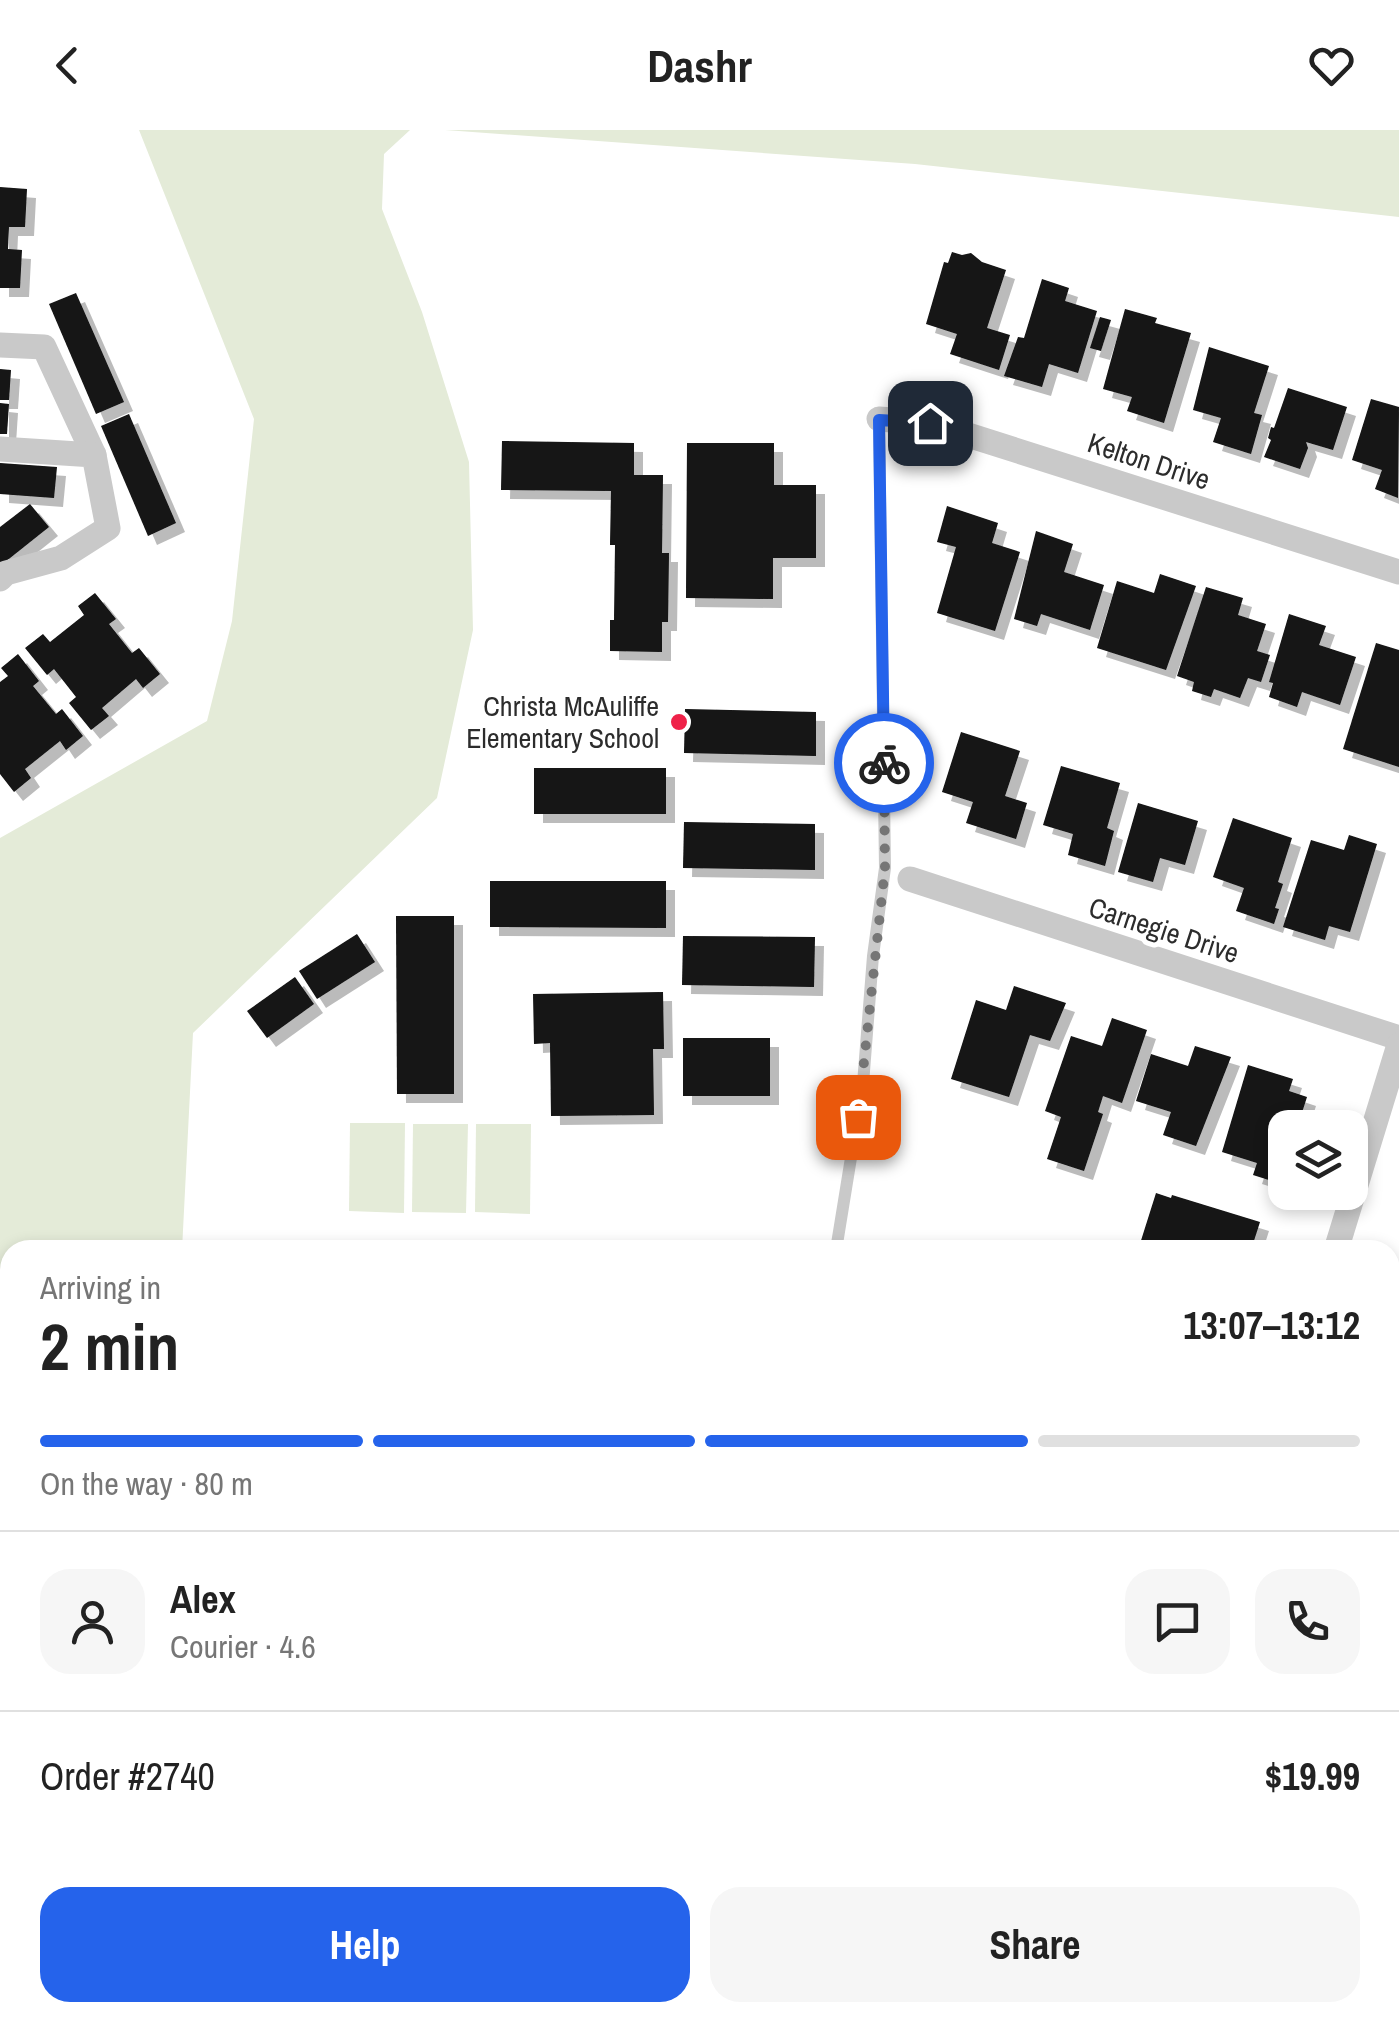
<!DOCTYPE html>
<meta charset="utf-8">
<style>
body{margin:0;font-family:"Archivo Narrow",sans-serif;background:#f6f6f6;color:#222;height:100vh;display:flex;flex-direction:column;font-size:38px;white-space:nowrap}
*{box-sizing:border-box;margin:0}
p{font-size:32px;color:#767676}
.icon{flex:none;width:55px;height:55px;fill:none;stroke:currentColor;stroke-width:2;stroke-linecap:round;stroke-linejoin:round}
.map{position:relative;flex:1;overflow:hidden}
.drawer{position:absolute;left:0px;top:1110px;width:1400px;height:782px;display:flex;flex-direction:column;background:#fff;border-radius:30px 30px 0 0;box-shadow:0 5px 15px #0003}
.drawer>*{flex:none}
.buttons{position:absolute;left:1268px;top:980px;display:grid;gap:20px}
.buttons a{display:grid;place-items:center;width:100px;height:100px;border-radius:20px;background:#fff;box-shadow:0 5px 15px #0003;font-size:50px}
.pin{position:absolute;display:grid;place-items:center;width:85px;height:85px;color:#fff;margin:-42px;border-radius:20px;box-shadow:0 5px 15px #0006}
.courier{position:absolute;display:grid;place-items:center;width:100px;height:100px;margin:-50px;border:8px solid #2563eb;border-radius:50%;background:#fff;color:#222;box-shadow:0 2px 12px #0007}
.summary em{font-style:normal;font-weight:700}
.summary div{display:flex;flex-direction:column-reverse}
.summary{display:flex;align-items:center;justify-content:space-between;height:170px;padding:0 40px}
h1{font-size:65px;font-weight:700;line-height:75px}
.bar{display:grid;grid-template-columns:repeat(4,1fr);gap:15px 10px;align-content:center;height:120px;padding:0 40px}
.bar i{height:12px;border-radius:8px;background:#e0e0e0}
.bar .selected{background:#2563eb}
.bar p{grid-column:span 4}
.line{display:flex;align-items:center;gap:25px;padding:0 40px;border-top:2px solid #e0e0e0}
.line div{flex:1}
.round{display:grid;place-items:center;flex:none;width:105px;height:105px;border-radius:30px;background:#f6f6f6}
.primary-button{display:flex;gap:20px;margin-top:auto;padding:20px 40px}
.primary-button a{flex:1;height:115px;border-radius:30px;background:#2563eb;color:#fff;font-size:40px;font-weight:700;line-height:115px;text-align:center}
.primary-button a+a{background:#f6f6f6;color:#222}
header{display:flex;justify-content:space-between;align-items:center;height:130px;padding:0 40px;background:#fff;font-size:45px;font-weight:700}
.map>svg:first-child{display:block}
.green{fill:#e4ebd8}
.building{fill:#131313;filter:url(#shadow)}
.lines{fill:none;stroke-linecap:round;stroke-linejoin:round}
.path{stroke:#c9c9c9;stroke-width:6;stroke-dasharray:5 5;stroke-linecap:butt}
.lane{stroke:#c9c9c9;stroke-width:12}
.street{stroke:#c9c9c9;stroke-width:25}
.done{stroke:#767676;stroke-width:10;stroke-dasharray:0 18}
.route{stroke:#2563eb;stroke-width:12}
.poi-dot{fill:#ef2249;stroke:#fff;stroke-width:4}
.labels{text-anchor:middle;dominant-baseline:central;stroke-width:10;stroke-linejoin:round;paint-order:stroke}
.street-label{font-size:28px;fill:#2c2c2c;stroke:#fff}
.poi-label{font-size:28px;fill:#2c2c2c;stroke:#fff;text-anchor:end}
</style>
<header><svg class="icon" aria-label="back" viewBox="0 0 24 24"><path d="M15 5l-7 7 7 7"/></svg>Dashr<svg class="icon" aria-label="heart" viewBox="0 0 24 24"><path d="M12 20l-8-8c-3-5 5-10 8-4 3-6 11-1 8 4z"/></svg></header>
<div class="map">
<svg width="1399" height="1892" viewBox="0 0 1399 1892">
<defs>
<filter id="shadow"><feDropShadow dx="9" dy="9" stdDeviation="0" flood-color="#0004"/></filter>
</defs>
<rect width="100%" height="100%" fill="#fff"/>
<g class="green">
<polygon points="139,0 410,0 384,24 382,79 422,182 469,332 473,500 437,668 193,903 182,1120 10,1120 10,1882 690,1883 688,1892 0,1892 0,1542 9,1479 0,1408 0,708 207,591 232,491 254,289"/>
<polygon points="445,0 1399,0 1399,87 915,34"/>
<polygon points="350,993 405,993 404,1083 349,1081"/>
<polygon points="413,994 468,994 466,1083 412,1082"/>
<polygon points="476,994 531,994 530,1084 475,1082"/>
</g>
<g class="building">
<polygon points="0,57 27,59 25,97 9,97 8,119 22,120 20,158 0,158"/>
<polygon points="952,122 962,125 971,123 982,132 1006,140 987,198 1010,205 999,240 950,224 957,204 926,194 944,132 948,133"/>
<polygon points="1042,149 1069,158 1065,171 1097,181 1078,243 1049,234 1042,257 1004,246 1018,207 1024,208"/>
<polygon points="76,163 124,272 96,284 49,174"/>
<polygon points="1125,179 1157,188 1155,193 1191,203 1164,293 1127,281 1132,267 1103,259"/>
<polygon points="1100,187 1111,190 1101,221 1090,218"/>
<polygon points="1209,217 1269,236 1254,283 1262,285 1251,324 1213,312 1221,288 1193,280"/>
<polygon points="0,239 11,240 9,270 0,270"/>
<polygon points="1288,258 1347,277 1333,320 1306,312 1308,318 1300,339 1264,327 1271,310 1268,308 1271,297 1274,298"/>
<polygon points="1371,269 1399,277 1398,368 1375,359 1382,340 1352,330"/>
<polygon points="0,273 9,274 7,304 0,304"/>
<polygon points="129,284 176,393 148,406 101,296"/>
<polygon points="502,311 634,313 634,345 663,345 662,423 669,423 668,492 662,492 662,522 610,521 610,490 614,490 615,415 610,415 611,361 501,360"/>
<polygon points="687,313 774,313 774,355 816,355 816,428 773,428 773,469 686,468"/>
<polygon points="0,333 57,337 54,368 0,364"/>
<polygon points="30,374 49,397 0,436 0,397"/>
<polygon points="947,376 998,393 992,413 1020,422 995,501 937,483 956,417 937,412"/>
<polygon points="1036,401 1073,414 1064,442 1104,455 1090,500 1041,484 1037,496 1014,489"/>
<polygon points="1160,444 1196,456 1166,540 1097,518 1117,451 1154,463"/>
<polygon points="1206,457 1243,468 1238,485 1266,494 1257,521 1270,525 1261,552 1248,548 1240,568 1214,559 1211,567 1192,561 1194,552 1177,546"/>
<polygon points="95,463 116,489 109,494 132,523 139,518 160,544 143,558 136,549 102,578 109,586 91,600 69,573 76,567 54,539 47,545 25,518 43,504 50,512 84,485 78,476"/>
<polygon points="1289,484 1326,496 1319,515 1356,527 1340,575 1302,562 1297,577 1269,567 1273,553 1269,552"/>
<polygon points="1376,513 1399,520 1399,637 1343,619"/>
<polygon points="18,524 39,551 33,556 56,584 62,579 83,606 66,620 60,611 25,639 31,648 14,662 0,644 0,552 8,546 1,538"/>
<polygon points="685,579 816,582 816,626 684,623"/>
<polygon points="961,602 1020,621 1005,666 1027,673 1016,709 966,693 973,672 942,662"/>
<polygon points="1061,636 1120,653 1107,698 1114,701 1105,736 1068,725 1073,704 1043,695"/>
<rect x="534" y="638" width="132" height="46"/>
<polygon points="1138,673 1198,691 1185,735 1160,728 1153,752 1118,742"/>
<polygon points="1233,688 1292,708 1278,752 1283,754 1275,778 1279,779 1274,794 1236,781 1244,758 1213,747"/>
<polygon points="684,692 815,694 815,740 683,738"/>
<polygon points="1349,705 1377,714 1350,802 1329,796 1325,810 1283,797 1311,710 1344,720"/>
<polygon points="490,751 666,751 666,798 490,797"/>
<polygon points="396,786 454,786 454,964 397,964"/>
<polygon points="357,804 375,832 317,869 299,841"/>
<polygon points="683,806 815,807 814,857 682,855"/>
<polygon points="295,847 314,874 267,908 247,881"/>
<polygon points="1014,856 1066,873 1050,911 1030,905 1009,967 951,949 976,870 1006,880"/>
<polygon points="663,862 664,919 653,919 654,985 551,986 550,913 534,914 533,864"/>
<polygon points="1112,888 1147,900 1122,973 1103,966 1098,982 1103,984 1084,1041 1047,1029 1061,987 1045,981 1071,906 1102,916"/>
<rect x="683" y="908" width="87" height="58"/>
<polygon points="1195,916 1231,927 1196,1016 1163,1005 1171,982 1136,971 1151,924 1188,936"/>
<polygon points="1248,935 1293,949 1289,961 1307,967 1297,998 1285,998 1285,1055 1253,1045 1257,1033 1222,1022"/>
<polygon points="1156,1063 1171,1068 1172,1065 1260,1092 1251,1120 1138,1120"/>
<polygon points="1390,1178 1399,1181 1399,1240 1390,1237"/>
<polygon points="1390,1248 1399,1251 1399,1331 1390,1328"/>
<rect x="1390" y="1369" width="9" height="63"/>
<polygon points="1399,1479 1399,1542 1390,1543 1390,1480"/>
<polygon points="1391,1559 1395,1574 1399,1573 1399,1637 1395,1639 1390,1621"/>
<polygon points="1295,1882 1375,1882 1383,1890 1286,1892"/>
</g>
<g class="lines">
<g class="path">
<polyline points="0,1846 10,1834"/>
<polyline points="646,1882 649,1892"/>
</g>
<g class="lane">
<polyline points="836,1120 863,954 873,826 885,738 879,289"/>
<polyline points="713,1892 714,1882"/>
</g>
<g class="street">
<polyline points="0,215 44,217 94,325"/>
<polyline points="879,289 930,293 1399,442"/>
<polyline points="0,319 94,325 108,398 61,428 6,443 0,449"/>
<polyline points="910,749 1399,908"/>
<polyline points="1336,1120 1399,915"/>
<polyline points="1390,1792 1399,1801"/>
</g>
</g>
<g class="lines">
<polyline class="done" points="858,987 885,738 884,633"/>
<polyline class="route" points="884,633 879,290 930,293"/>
</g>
<circle class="poi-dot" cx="679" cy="592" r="10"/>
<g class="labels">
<g class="street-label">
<text transform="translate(1149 331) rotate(18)">Kelton Drive</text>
<text transform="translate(1164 800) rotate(18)">Carnegie Drive</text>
</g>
<g class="poi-label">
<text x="659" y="576">Christa McAuliffe<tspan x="659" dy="32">Elementary School</tspan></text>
</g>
</g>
</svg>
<div class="buttons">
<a><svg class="icon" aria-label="layers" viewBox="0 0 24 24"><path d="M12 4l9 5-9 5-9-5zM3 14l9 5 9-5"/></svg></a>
</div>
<div class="pin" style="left:858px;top:987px;background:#ea580c"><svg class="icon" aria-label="bag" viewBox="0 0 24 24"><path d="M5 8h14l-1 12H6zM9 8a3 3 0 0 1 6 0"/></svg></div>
<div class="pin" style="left:930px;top:293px;background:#1f2937"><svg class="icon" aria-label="home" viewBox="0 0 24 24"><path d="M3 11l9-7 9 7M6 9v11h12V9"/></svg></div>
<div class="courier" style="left:884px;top:633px"><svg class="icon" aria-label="bike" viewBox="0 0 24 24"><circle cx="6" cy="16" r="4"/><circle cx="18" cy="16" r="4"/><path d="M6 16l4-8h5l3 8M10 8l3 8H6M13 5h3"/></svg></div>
<section class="drawer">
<div class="summary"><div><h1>2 min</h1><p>Arriving in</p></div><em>13:07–13:12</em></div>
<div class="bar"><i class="selected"></i><i class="selected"></i><i class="selected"></i><i></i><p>On the way · 80 m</p></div>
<div class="line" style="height:180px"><a class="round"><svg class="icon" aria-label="person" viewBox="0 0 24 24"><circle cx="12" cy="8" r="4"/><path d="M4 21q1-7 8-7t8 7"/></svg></a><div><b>Alex</b><p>Courier · 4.6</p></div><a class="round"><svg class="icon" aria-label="chat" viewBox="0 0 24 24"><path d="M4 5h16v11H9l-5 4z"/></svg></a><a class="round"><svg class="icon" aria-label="phone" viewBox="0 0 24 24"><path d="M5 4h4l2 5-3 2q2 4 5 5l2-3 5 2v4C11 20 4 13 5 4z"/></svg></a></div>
<div class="line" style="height:130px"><div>Order #2740</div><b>$19.99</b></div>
<div class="primary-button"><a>Help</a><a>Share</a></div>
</section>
</div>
